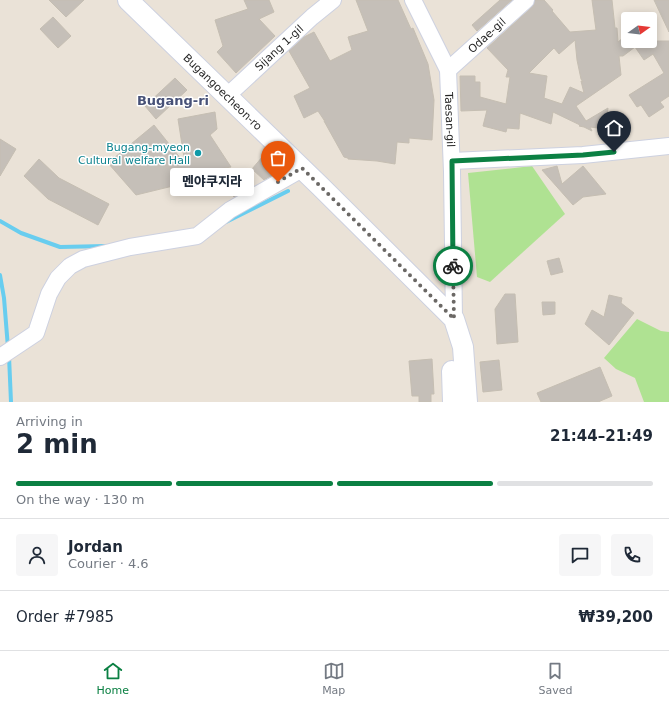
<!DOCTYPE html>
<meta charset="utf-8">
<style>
body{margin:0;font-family:"DejaVu Sans","Noto Sans KR",sans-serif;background:#f6f6f7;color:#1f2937;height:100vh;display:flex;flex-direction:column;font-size:15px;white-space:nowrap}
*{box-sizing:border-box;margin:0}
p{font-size:13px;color:#747a83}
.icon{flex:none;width:22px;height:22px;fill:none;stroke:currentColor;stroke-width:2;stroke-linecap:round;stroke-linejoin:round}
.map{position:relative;height:402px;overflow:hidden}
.details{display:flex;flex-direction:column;background:#fff;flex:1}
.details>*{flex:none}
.needle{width:26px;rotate:75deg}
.fabs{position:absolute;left:621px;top:12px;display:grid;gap:8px}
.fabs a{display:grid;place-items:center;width:36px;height:36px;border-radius:4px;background:#fff;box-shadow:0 2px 10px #0003;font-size:20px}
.pin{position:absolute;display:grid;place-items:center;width:34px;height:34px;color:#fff;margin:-41px -17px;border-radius:50% 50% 50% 0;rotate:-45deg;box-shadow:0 0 4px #0007}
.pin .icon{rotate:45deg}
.courier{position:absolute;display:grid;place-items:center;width:40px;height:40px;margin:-20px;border:3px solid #0b8043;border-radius:50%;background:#fff;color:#222;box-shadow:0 1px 5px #0007}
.bubble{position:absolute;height:28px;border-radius:4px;background:#fff;box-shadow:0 2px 10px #0003;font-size:13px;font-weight:800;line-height:28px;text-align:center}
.summary em{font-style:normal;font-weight:800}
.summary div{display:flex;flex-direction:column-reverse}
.summary{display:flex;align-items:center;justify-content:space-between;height:68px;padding:0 16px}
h1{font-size:26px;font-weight:800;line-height:30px}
.bar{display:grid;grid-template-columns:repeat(4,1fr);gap:6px 4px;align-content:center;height:48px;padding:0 16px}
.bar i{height:5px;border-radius:3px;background:#e0e1e3}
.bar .selected{background:#0b8043}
.bar p{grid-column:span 4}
.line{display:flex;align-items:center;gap:10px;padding:0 16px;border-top:1px solid #e0e1e3}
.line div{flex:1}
.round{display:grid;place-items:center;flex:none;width:42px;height:42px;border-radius:4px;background:#f6f6f7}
.menu{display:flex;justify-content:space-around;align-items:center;height:56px;border-top:1px solid #e0e1e3;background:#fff;font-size:11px;color:#747a83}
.menu a{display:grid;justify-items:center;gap:2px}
.menu .selected{color:#0b8043}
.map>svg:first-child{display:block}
.green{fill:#afe292}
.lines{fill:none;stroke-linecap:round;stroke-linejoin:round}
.stream{stroke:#68cdef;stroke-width:4}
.building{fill:#c5bfb8;stroke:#c5beb2;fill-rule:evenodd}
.minor-casing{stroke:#cdd1e0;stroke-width:18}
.tertiary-casing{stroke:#cdd1e0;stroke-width:22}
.minor{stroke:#fff;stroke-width:16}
.tertiary{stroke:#fff;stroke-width:20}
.done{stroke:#6b6865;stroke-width:4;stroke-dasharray:0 7.2}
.route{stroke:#0b8043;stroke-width:5}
.culture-dot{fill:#0f9aa8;stroke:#fff;stroke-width:1.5}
.labels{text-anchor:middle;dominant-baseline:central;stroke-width:3;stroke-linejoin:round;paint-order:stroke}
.street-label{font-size:11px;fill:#272727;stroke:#fff}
.culture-label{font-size:11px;fill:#0d838f;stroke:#fff;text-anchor:end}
.quarter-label{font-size:13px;font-weight:bold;fill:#475177;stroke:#fff}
</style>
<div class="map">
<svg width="669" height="402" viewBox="0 0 669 402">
<rect width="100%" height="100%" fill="#eae2d7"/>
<g class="green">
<polygon points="532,166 565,214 490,282 477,277 468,173"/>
<polygon points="637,319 661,331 669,332 669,402 644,402 635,378 616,369 604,358"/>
</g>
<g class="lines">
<g class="stream">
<polyline points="0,221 21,233 60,247 106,246"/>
<polyline points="226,222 288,191"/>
<polyline points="0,275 4,298 8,348"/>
<polyline points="9,356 11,402"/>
</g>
</g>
<g class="building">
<polygon points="49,0 84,0 66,17"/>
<polygon points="244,0 269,0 274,12 259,19 275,36 236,73 217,52 223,46 215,20 248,9"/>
<polygon points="356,0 398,0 411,29 413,28 428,64 434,100 432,140 409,138 409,143 397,142 395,164 377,161 348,159 348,158 344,157 324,121 325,119 324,120 318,111 304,118 294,96 310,88 289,51 304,37 314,32 330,61 352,50 348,37 368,31"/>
<polygon points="500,0 512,0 477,31 472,25"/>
<path d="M535 0H544L553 10 552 11 570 32 596 30 592 0H612L615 28H617L618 42 628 34V41H669V96L660 102 664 107 649 117 641 105 637 107 629 95 664 73 653 54 644 60 635 47 623 56H619L621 75 576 106 586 121 608 108 606 129 590 127 592 131 584 127 579 126 580 125 553 112 551 124 520 113 519 129 507 128 506 132 483 126 487 110 461 111 460 76H475V82H480V97L506 104 510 77H506L508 70 487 48 532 7ZM575 40 577 60 581 79 583 82 581 81 584 93 570 87 562 104 544 98 547 76 529 73 554 48 559 54Z"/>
<polygon points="654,0 669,0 669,32"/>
<polygon points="53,17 71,36 58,48 40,29"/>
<polygon points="175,78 187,90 156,119 145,106"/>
<polygon points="215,112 217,129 210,135 231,167 175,176 177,185 136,195 108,163 154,125 185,164 178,119"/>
<polygon points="0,139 16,149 0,176"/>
<polygon points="263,156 279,171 264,180 252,169"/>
<polygon points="39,159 59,178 109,204 98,225 48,199 24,176"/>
<polygon points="557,166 562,184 583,166 606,194 583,197 573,205 542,170"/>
<polygon points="241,182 246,190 234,197 229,191"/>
<polygon points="559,258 563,272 551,275 547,261"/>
<polygon points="505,294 515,294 518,342 497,344 495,309"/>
<polygon points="609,295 622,298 621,303 634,313 609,345 585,324 592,310 604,317"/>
<polygon points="542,302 555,302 555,314 543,315"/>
<polygon points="432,359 434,394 431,394 431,402 419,402 419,396 412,396 409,361"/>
<polygon points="499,360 502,390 483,392 480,362"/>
<polygon points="600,367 612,396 598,402 541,402 537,393"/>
</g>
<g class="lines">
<defs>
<g id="minor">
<path id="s1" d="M413 0 448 70 452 172 454 319"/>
<path id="s2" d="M448 70 526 0"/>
<path id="s3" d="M227 96 312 17 333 0"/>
<polyline points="452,161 583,155 669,146"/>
<polyline points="0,357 36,333 49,294 58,278 70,266 83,259 130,247 197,236 230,210 302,169"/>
</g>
<g id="tertiary">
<path id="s4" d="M128 0 320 186 454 319 463 347 467 402"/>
<polyline points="452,371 453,402"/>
</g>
</defs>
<use href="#minor" class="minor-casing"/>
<use href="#tertiary" class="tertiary-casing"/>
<use href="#minor" class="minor"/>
<use href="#tertiary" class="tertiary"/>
</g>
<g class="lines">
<polyline class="done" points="278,182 302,168 454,319 453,266"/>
<polyline class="route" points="453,266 452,161 583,155 614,152"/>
</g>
<circle class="culture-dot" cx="198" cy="153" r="4"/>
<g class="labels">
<g class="street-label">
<text stroke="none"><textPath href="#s2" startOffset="52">Odae-gil</textPath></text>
<text stroke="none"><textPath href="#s3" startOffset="71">Sijang 1-gil</textPath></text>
<text stroke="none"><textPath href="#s4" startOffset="132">Bugangoecheon-ro</textPath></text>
<text stroke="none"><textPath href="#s1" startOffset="128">Taesan-gil</textPath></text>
</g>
<g class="culture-label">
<text x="190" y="147">Bugang-myeon<tspan x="190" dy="13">Cultural welfare Hall</tspan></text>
</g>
<g class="quarter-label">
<text x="173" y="100">Bugang-ri</text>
</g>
</g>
</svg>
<div class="fabs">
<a><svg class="needle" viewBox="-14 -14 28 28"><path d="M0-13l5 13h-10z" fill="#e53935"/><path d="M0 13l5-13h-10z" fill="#747a83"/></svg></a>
</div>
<div class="pin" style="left:278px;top:182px;background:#ea580c"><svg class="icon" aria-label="bag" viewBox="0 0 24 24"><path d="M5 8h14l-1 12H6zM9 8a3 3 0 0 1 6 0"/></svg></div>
<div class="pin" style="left:614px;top:152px;background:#1f2937"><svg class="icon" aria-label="home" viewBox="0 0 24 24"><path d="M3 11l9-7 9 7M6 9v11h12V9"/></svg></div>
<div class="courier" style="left:453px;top:266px"><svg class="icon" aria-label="bike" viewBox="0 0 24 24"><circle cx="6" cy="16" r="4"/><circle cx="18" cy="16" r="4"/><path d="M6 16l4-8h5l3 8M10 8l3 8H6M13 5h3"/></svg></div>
<div class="bubble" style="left:170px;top:168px;width:84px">멘야쿠지라</div>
</div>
<section class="details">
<div class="summary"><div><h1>2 min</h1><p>Arriving in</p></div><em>21:44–21:49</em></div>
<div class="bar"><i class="selected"></i><i class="selected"></i><i class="selected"></i><i></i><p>On the way · 130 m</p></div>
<div class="line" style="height:72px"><a class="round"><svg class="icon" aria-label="person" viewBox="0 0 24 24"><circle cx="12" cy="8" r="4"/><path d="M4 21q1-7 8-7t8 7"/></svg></a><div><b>Jordan</b><p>Courier · 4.6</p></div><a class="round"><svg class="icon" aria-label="chat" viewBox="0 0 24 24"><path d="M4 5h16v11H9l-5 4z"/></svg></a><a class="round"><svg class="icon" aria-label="phone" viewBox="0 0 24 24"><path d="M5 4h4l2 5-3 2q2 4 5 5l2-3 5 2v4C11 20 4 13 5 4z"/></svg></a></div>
<div class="line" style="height:52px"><div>Order #7985</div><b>₩39,200</b></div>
</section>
<nav class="menu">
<a class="selected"><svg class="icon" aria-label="home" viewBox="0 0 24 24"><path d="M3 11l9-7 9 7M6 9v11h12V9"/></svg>Home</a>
<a><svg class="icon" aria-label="map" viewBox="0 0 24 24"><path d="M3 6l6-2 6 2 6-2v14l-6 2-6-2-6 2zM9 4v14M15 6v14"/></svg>Map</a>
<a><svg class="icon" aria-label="saved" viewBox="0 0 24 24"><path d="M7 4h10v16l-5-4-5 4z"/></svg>Saved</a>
</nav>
